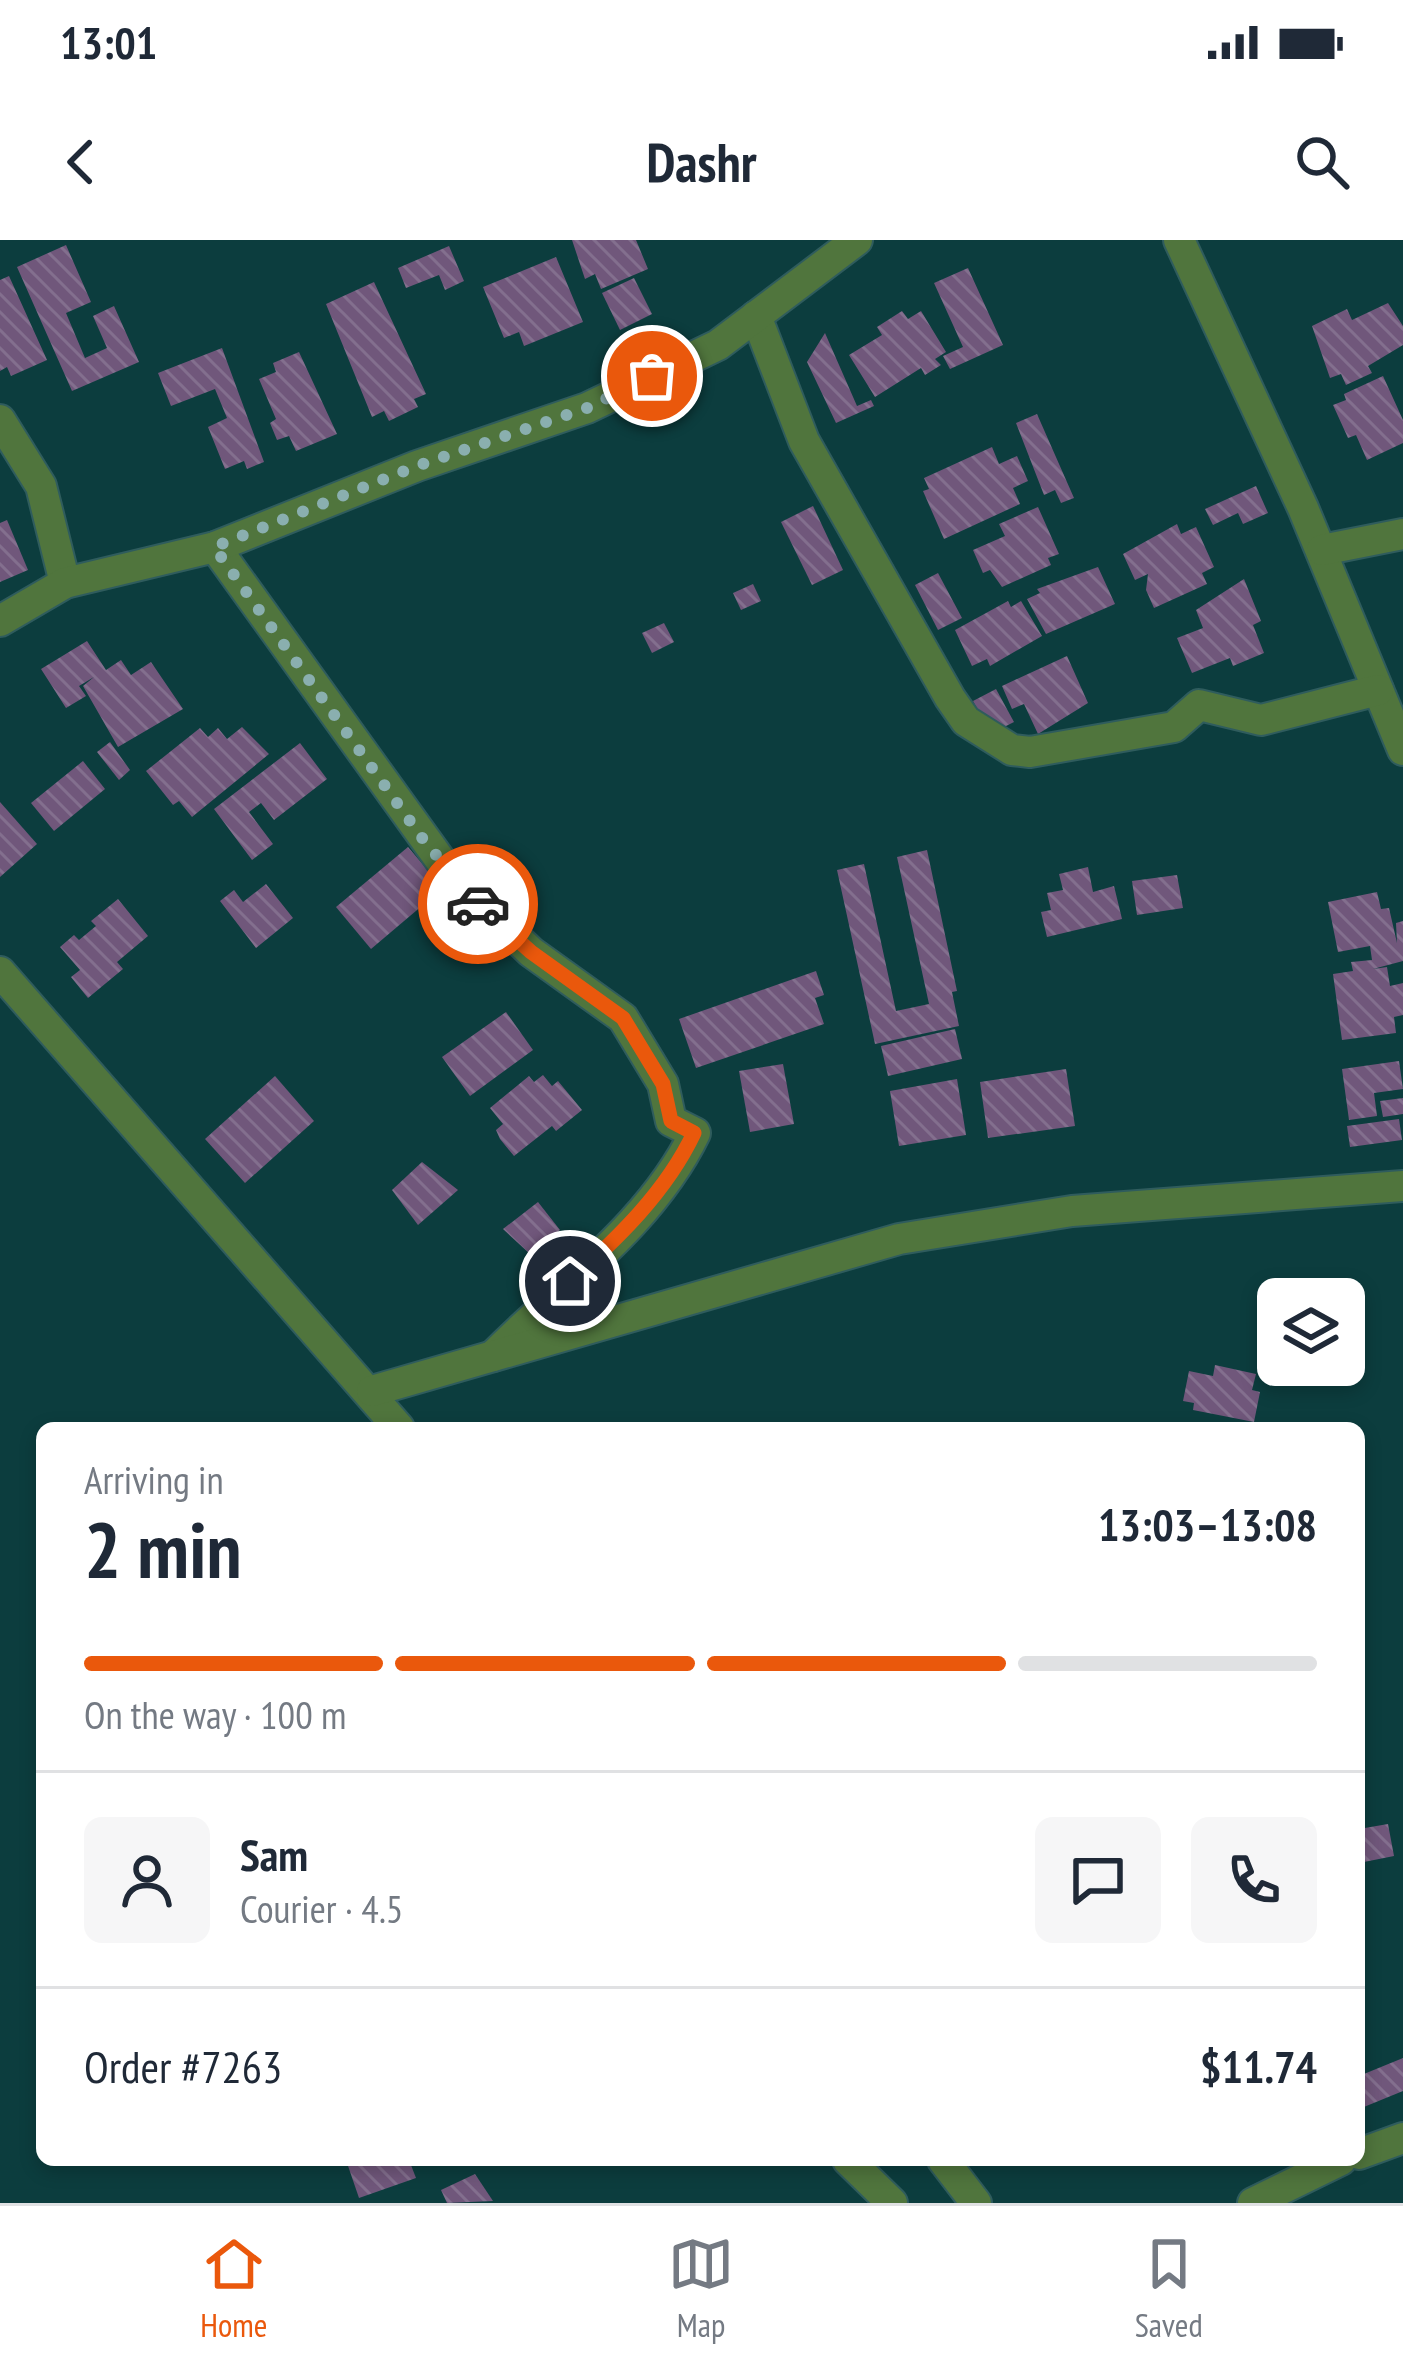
<!DOCTYPE html>
<meta charset="utf-8">
<style>
body{margin:0;font-family:"PT Sans Narrow",sans-serif;background:#f6f6f7;color:#1f2937;height:100vh;display:flex;flex-direction:column;font-size:45px;white-space:nowrap}
*{box-sizing:border-box;margin:0}
p{font-size:39px;color:#747a83}
.icon{flex:none;width:66px;height:66px;fill:none;stroke:currentColor;stroke-width:2;stroke-linecap:round;stroke-linejoin:round}
.map{position:relative;flex:1;overflow:hidden}
.sheet{position:absolute;left:36px;top:1182px;width:1329px;height:744px;display:flex;flex-direction:column;background:#fff;border-radius:18px;box-shadow:0 6px 18px #0003}
.sheet>*{flex:none}
.fabs{position:absolute;left:1257px;top:1038px;display:grid;gap:24px}
.fabs a{display:grid;place-items:center;width:108px;height:108px;border-radius:18px;background:#fff;box-shadow:0 6px 18px #0003;font-size:60px}
.pin{position:absolute;display:grid;place-items:center;width:102px;height:102px;color:#fff;margin:-51px;border:6px solid #fff;border-radius:50%;box-shadow:0 3px 12px #0007}
.courier{position:absolute;display:grid;place-items:center;width:120px;height:120px;margin:-60px;border:9px solid #ea580c;border-radius:50%;background:#fff;color:#222;box-shadow:0 3px 15px #0007}
.summary em{font-style:normal;font-weight:600}
.summary div{display:flex;flex-direction:column-reverse}
.summary{display:flex;align-items:center;justify-content:space-between;height:204px;padding:0 48px}
h1{font-size:78px;font-weight:600;line-height:90px}
.bar{display:grid;grid-template-columns:repeat(4,1fr);gap:18px 12px;align-content:center;height:144px;padding:0 48px}
.bar i{height:15px;border-radius:9px;background:#e0e1e3}
.bar .active{background:#ea580c}
.bar p{grid-column:span 4}
.line{display:flex;align-items:center;gap:30px;padding:0 48px;border-top:3px solid #e0e1e3}
.line div{flex:1}
.round{display:grid;place-items:center;flex:none;width:126px;height:126px;border-radius:18px;background:#f6f6f7}
.status{display:flex;justify-content:space-between;align-items:center;height:84px;padding:0 60px;background:#fff;direction:ltr}
.status svg{height:33px;fill:currentColor}
header{display:flex;justify-content:space-between;align-items:center;height:156px;padding:0 48px;background:#fff;font-size:54px;font-weight:600}
.menu{display:flex;justify-content:space-around;align-items:center;height:168px;border-top:3px solid #e0e1e3;background:#fff;font-size:33px;color:#747a83}
.menu a{display:grid;justify-items:center;gap:6px}
.menu .active{color:#ea580c}
.map>svg:first-child{display:block}
.building{fill:url(#building-back-hatch)}
.lines{fill:none;stroke-linecap:round;stroke-linejoin:round}
.minor-casing{stroke:#2f5c5d;stroke-width:34}
.minor{stroke:#50753d;stroke-width:30}
.done{stroke:#8aafaf;stroke-width:12;stroke-dasharray:0 21.6}
.route{stroke:#ea580c;stroke-width:15}
</style>
<div class="status"><b>13:01</b><svg viewBox="0 0 49 12"><path d="M0 12V9h3v3zM5 12V6h3v6zM10 12V3h3v9zM15 12V0h3v12zM26 1h20v11H26zM47 4h2v5h-2z"/></svg></div>
<header><svg class="icon" aria-label="back" viewBox="0 0 24 24"><path d="M15 5l-7 7 7 7"/></svg>Dashr<svg class="icon" aria-label="search" viewBox="0 0 24 24"><circle cx="10" cy="10" r="6"/><path d="M15 15l6 6"/></svg></header>
<div class="map">
<svg width="1403" height="1963" viewBox="0 0 1403 1963">
<defs>
<pattern id="building-back-hatch" width="6" height="6" patternUnits="userSpaceOnUse" patternTransform="scale(3)"><rect width="6" height="6" fill="#70577b"/><path d="M-1 5l2 2M0 0l6 6M5-1l2 2" fill="none" stroke="#836f8e"/></pattern>
</defs>
<rect width="100%" height="100%" fill="#0c3d3e"/>
<g class="building">
<polygon points="572,0 636,0 648,29 601,49 595,34 585,39"/>
<polygon points="66,5 91,62 66,73 85,118 107,108 93,76 114,66 139,122 72,151 17,27"/>
<polygon points="449,6 464,41 445,50 439,35 406,48 398,28"/>
<polygon points="556,17 583,82 524,106 519,92 504,98 483,47"/>
<polygon points="968,28 1003,105 950,129 943,116 963,107 934,43"/>
<polygon points="9,36 47,120 11,136 7,127 0,131 0,40"/>
<polygon points="634,38 652,74 620,90 602,53"/>
<polygon points="374,42 426,154 414,159 418,167 389,181 384,171 372,177 326,64"/>
<polygon points="1388,63 1403,86 1403,105 1368,126 1372,133 1346,145 1341,134 1330,138 1312,86 1347,69 1352,80"/>
<polygon points="902,71 908,79 921,71 946,112 935,119 941,125 925,135 921,128 875,157 849,115 882,95 877,87"/>
<polygon points="825,93 857,166 871,160 874,166 836,183 807,122"/>
<polygon points="222,108 264,222 247,229 244,221 225,229 208,187 227,178 215,149 171,166 158,133"/>
<polygon points="299,112 337,194 296,211 289,196 277,200 270,183 276,179 259,139 276,132 273,123"/>
<polygon points="1383,136 1403,180 1403,203 1367,220 1356,195 1348,198 1333,165 1346,160 1344,154"/>
<polygon points="1037,174 1074,258 1061,263 1055,250 1044,255 1016,183"/>
<polygon points="992,207 999,224 1017,216 1028,241 1013,248 1020,264 944,299 923,251 929,249 924,238"/>
<polygon points="1256,246 1268,273 1243,284 1238,273 1213,285 1205,269"/>
<polygon points="813,266 843,330 812,345 781,282"/>
<polygon points="1038,267 1059,314 1048,318 1051,325 1002,347 990,330 983,333 973,310 1005,296 999,284"/>
<polygon points="7,280 28,330 0,342 0,283"/>
<polygon points="1177,284 1181,294 1196,287 1214,327 1202,333 1207,344 1154,368 1146,350 1148,334 1135,340 1123,314"/>
<polygon points="1098,327 1115,364 1046,394 1027,359 1040,353 1037,349"/>
<polygon points="938,333 962,378 938,390 915,345"/>
<polygon points="1244,339 1261,381 1253,385 1264,413 1233,426 1230,418 1192,433 1177,398 1203,388 1196,370"/>
<polygon points="753,344 761,361 741,370 733,353"/>
<polygon points="1008,361 1011,367 1021,361 1042,396 990,426 987,419 972,426 955,390"/>
<polygon points="664,383 674,402 652,413 642,393"/>
<polygon points="87,401 106,430 121,420 131,435 151,422 183,469 118,507 83,446 94,437 79,446 86,456 66,468 41,429"/>
<polygon points="1067,416 1088,463 1038,494 1024,464 1012,469 1002,446"/>
<polygon points="996,449 1014,482 990,494 973,461"/>
<polygon points="242,487 269,514 192,577 179,561 173,565 146,531 200,488 208,497 218,488 227,499"/>
<polygon points="110,502 130,530 119,540 97,512"/>
<polygon points="300,503 327,539 274,580 261,563 249,572 273,604 252,620 214,569"/>
<polygon points="83,521 105,549 54,591 31,563"/>
<polygon points="0,562 37,604 0,637"/>
<polygon points="408,607 443,648 371,709 336,667"/>
<polygon points="927,610 957,751 952,752 959,786 875,804 837,630 864,624 896,771 929,764 897,617"/>
<polygon points="1088,627 1093,652 1114,646 1122,679 1047,697 1041,672 1051,670 1047,653 1063,650 1059,634"/>
<polygon points="1177,635 1183,668 1137,675 1132,641"/>
<polygon points="266,644 293,678 256,708 220,661 234,650 243,662"/>
<polygon points="1377,652 1381,669 1389,668 1397,703 1396,683 1403,681 1403,721 1373,729 1387,727 1390,746 1403,743 1403,775 1394,777 1396,793 1342,800 1333,734 1353,731 1351,722 1372,720 1370,706 1338,712 1328,662"/>
<polygon points="118,659 148,696 117,722 123,729 88,758 71,737 80,730 60,707 74,695 79,700 96,686 91,681"/>
<polygon points="816,731 824,755 815,758 824,784 696,828 679,779"/>
<polygon points="506,772 533,810 470,856 442,817"/>
<polygon points="955,789 962,819 888,836 881,806"/>
<polygon points="1399,821 1403,849 1374,853 1377,876 1349,880 1342,829"/>
<polygon points="783,824 794,884 750,892 739,831"/>
<polygon points="1066,829 1075,886 988,898 980,842"/>
<polygon points="543,835 552,846 558,841 582,870 556,891 552,886 514,916 500,899 496,890 503,884 490,868 529,836 534,842"/>
<polygon points="275,836 314,881 245,943 205,899"/>
<polygon points="957,839 966,895 899,906 890,851"/>
<polygon points="1403,858 1403,874 1383,877 1380,861"/>
<polygon points="1399,879 1402,900 1350,907 1347,886"/>
<polygon points="422,922 458,950 418,985 392,950"/>
<polygon points="538,962 560,990 530,1014 503,989"/>
<polygon points="1215,1125 1256,1134 1252,1150 1260,1152 1254,1182 1193,1170 1194,1163 1183,1161 1189,1131 1213,1136"/>
<polygon points="1388,1584 1394,1616 1359,1623 1359,1589"/>
<polygon points="1403,1818 1403,1851 1359,1869 1359,1836"/>
<polygon points="346,1920 409,1920 416,1938 359,1958"/>
<polygon points="475,1934 493,1961 447,1963 441,1950"/>
</g>
<g class="lines">
<defs>
<g id="minor">
<polyline points="1179,0 1303,268 1403,510"/>
<polyline points="756,76 804,201 950,458 966,481 1012,510 1030,512 1174,487 1199,465 1261,480 1378,450"/>
<polyline points="0,180 41,246 65,343"/>
<path d="M215 307 451 635 531 712 623 778 663 844 671 881 695 893C651 984 562 1046 493 1116"/>
<polyline points="1322,310 1403,294"/>
<polyline points="0,381 65,343 215,307 417,226 587,168 718,105 857,0"/>
<polyline points="0,732 399,1188"/>
<polyline points="372,1151 899,999 1072,971 1403,946"/>
<polyline points="1359,1914 1403,1898"/>
<polyline points="848,1920 892,1963"/>
<polyline points="943,1920 976,1963"/>
<polyline points="1253,1963 1341,1920"/>
</g>
</defs>
<use href="#minor" class="minor-casing"/>
<use href="#minor" class="minor"/>
</g>
<g class="lines">
<polyline class="done" points="478,664 425,602 214,307 417,226 587,168 652,136"/>
<path class="route" d="M478 664 531 712 623 778 663 844 671 881 694 893C666 952 618 998 570 1041"/>
</g>
</svg>
<div class="fabs">
<a><svg class="icon" aria-label="layers" viewBox="0 0 24 24"><path d="M12 4l9 5-9 5-9-5zM3 14l9 5 9-5"/></svg></a>
</div>
<div class="pin" style="left:652px;top:136px;background:#ea580c"><svg class="icon" aria-label="bag" viewBox="0 0 24 24"><path d="M5 8h14l-1 12H6zM9 8a3 3 0 0 1 6 0"/></svg></div>
<div class="pin" style="left:570px;top:1041px;background:#1f2937"><svg class="icon" aria-label="home" viewBox="0 0 24 24"><path d="M3 11l9-7 9 7M6 9v11h12V9"/></svg></div>
<div class="courier" style="left:478px;top:664px"><svg class="icon" aria-label="car" viewBox="0 0 24 24"><path d="M5 17H2v-5l4-1 3-4h7l3 4 3 1v5h-3M9 17h6M6 11h13"/><circle cx="7" cy="17" r="2"/><circle cx="17" cy="17" r="2"/></svg></div>
<section class="sheet">
<div class="summary"><div><h1>2 min</h1><p>Arriving in</p></div><em>13:03–13:08</em></div>
<div class="bar"><i class="active"></i><i class="active"></i><i class="active"></i><i></i><p>On the way · 100 m</p></div>
<div class="line" style="height:216px"><a class="round"><svg class="icon" aria-label="person" viewBox="0 0 24 24"><circle cx="12" cy="8" r="4"/><path d="M4 21q1-7 8-7t8 7"/></svg></a><div><b>Sam</b><p>Courier · 4.5</p></div><a class="round"><svg class="icon" aria-label="chat" viewBox="0 0 24 24"><path d="M4 5h16v11H9l-5 4z"/></svg></a><a class="round"><svg class="icon" aria-label="phone" viewBox="0 0 24 24"><path d="M5 4h4l2 5-3 2q2 4 5 5l2-3 5 2v4C11 20 4 13 5 4z"/></svg></a></div>
<div class="line" style="height:156px"><div>Order #7263</div><b>$11.74</b></div>
</section>
</div>
<nav class="menu">
<a class="active"><svg class="icon" aria-label="home" viewBox="0 0 24 24"><path d="M3 11l9-7 9 7M6 9v11h12V9"/></svg>Home</a>
<a><svg class="icon" aria-label="map" viewBox="0 0 24 24"><path d="M3 6l6-2 6 2 6-2v14l-6 2-6-2-6 2zM9 4v14M15 6v14"/></svg>Map</a>
<a><svg class="icon" aria-label="saved" viewBox="0 0 24 24"><path d="M7 4h10v16l-5-4-5 4z"/></svg>Saved</a>
</nav>
